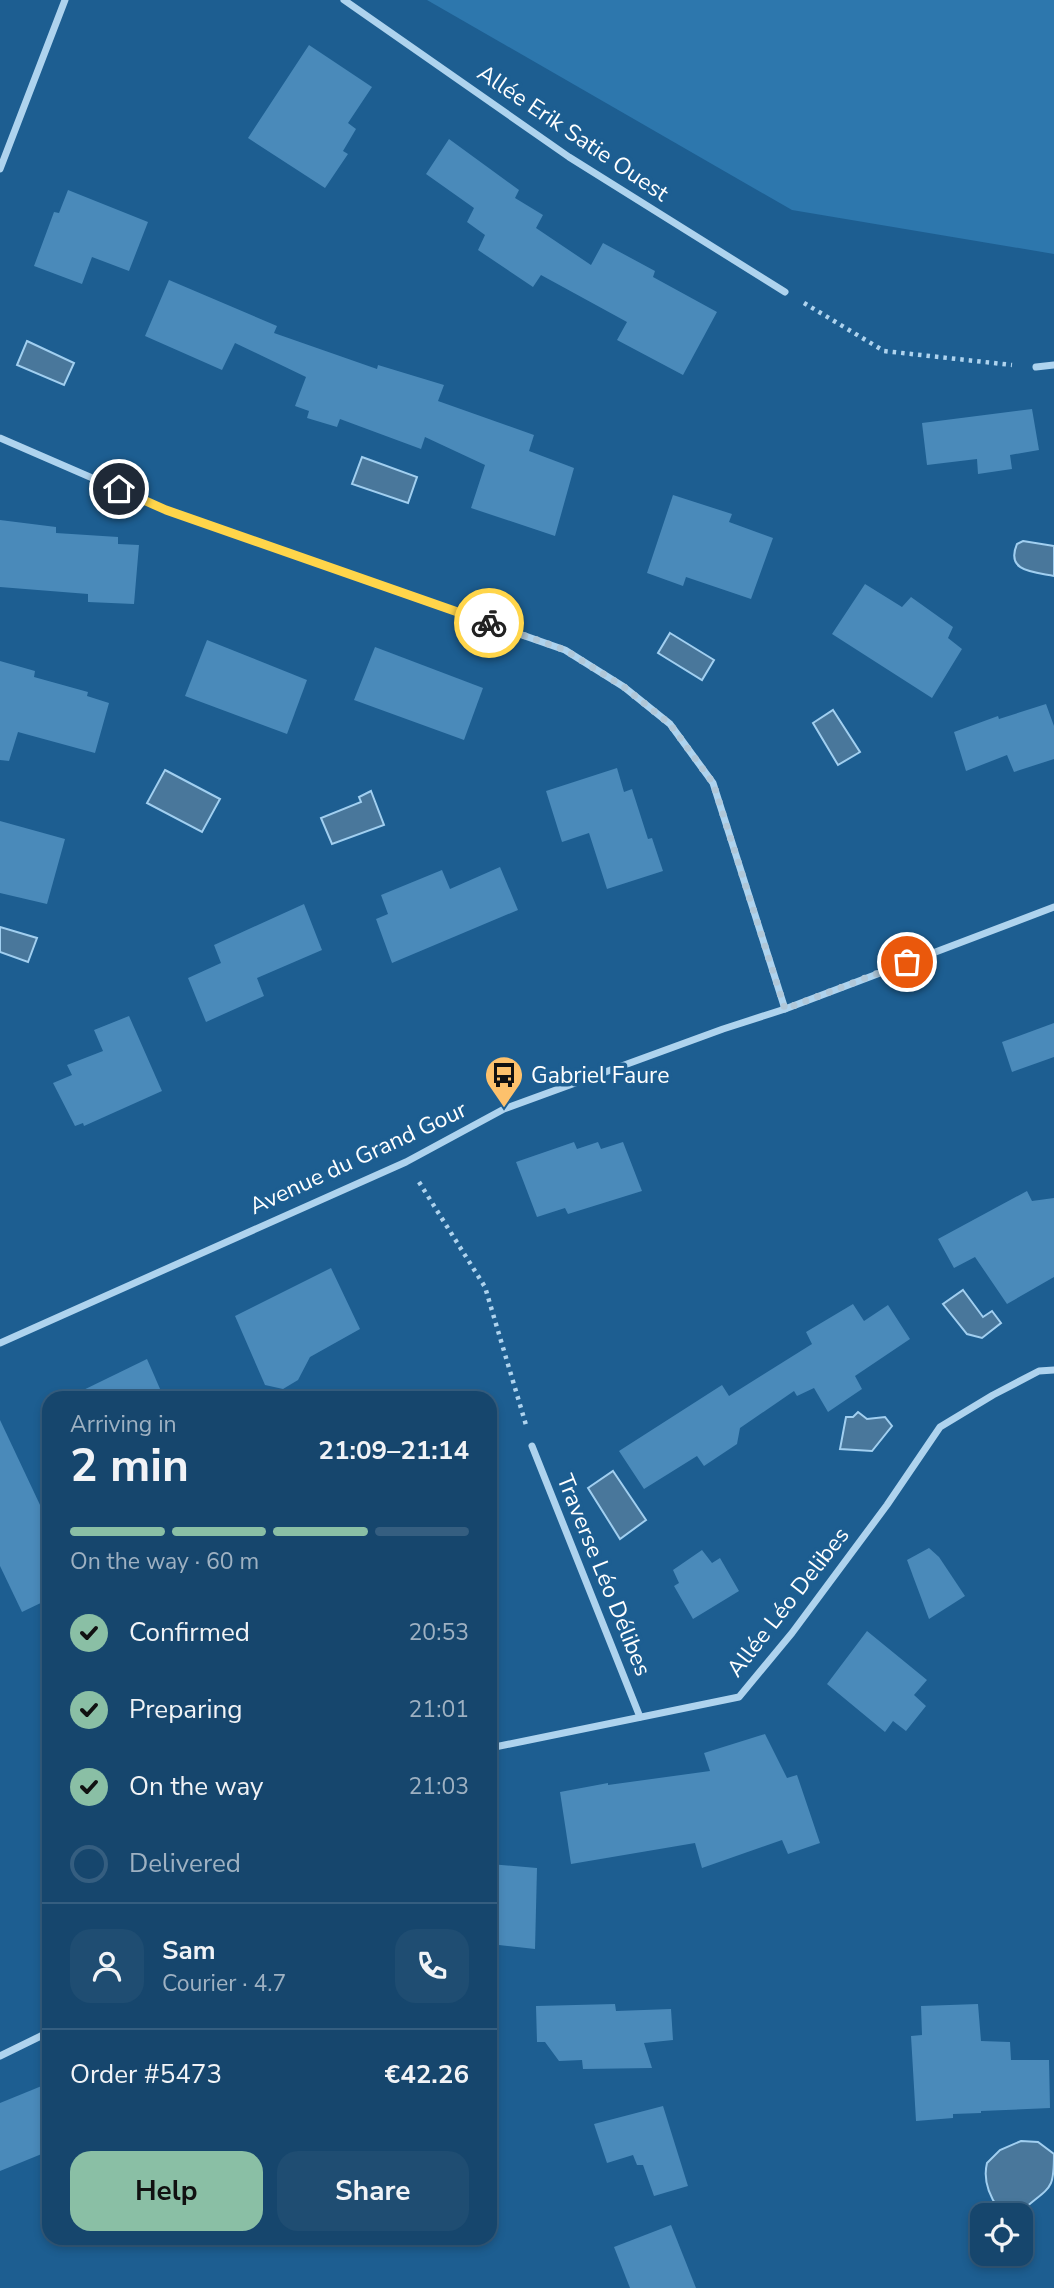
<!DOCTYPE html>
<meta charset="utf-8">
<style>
body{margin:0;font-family:"Nunito Sans",sans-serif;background:#1f4d72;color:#f1f3f6;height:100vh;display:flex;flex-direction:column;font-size:26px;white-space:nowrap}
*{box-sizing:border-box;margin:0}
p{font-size:23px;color:#9eb1c2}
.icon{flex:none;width:38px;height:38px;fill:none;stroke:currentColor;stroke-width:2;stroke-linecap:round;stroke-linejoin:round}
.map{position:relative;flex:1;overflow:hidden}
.details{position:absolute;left:42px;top:1391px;width:455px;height:854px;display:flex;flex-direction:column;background:#16466d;border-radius:21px;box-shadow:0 4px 10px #0003,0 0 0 2px #355e80}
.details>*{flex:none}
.tools{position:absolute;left:970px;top:2203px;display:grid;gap:14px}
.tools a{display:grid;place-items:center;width:63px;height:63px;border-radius:14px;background:#16466d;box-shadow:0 4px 10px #0003,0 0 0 2px #355e80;font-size:35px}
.pin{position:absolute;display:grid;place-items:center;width:60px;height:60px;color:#fff;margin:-30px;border:4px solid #fff;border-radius:50%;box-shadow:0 2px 7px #0007}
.courier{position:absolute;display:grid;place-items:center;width:70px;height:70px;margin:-35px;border:5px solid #ffd54a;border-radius:50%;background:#fff;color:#222;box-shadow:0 2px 9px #0007}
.summary em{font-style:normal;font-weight:700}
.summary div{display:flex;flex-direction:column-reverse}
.summary{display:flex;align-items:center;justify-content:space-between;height:119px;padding:0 28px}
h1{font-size:46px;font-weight:700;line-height:52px}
.bar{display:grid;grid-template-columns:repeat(4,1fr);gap:10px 7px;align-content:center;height:84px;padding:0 28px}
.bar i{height:9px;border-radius:5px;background:#355e80}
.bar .active{background:#8abfa5}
.bar p{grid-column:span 4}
.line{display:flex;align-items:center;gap:18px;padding:0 28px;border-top:2px solid #355e80}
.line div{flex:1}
.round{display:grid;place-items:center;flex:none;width:74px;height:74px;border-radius:21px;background:#1f4d72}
ol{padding:0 28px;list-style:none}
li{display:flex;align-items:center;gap:21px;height:77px}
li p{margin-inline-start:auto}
li .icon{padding:7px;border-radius:50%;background:#8abfa5;color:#111;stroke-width:4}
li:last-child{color:#9eb1c2}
li i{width:38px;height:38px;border:4px solid #355e80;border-radius:50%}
.cta{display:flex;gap:14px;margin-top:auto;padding:14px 28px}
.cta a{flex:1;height:80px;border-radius:21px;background:#8abfa5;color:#111;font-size:28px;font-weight:700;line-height:80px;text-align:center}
.cta a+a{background:#1f4d72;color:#f1f3f6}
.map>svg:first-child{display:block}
.green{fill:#2d77ad}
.water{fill:#49779b;stroke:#a1cff0;stroke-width:2}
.building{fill:#4a8aba}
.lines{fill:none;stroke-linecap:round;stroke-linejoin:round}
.path{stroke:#aed3ee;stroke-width:4.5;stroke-dasharray:3.5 5;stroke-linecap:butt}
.street{stroke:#aed3ee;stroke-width:7}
.done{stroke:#b0c7d8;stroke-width:7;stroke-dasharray:0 12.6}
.route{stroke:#ffd54a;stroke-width:9}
.labels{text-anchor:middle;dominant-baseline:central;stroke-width:7;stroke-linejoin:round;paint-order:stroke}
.street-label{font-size:23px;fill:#fff;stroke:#1d5e91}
.poi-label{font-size:23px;fill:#fff;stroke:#1d5e91;text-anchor:start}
</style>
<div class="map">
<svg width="1054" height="2288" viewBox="0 0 1054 2288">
<rect width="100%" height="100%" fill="#1d5e91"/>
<polygon class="green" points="427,0 1054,0 1054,254 792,210"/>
<g class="water">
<polygon points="27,341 74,363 64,385 17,365"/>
<polygon points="362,457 417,477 408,503 352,484"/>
<path d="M1023 541 1054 546V576C1034 572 1005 572 1017 544Z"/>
<polygon points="670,633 714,660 702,680 658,653"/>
<polygon points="833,710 860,752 838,765 813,723"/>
<polygon points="165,770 220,799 202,832 147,803"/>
<polygon points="371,791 384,825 332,844 321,818 361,802 359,797"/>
<polygon points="0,927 37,938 28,962 0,952"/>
<polygon points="963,1290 983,1317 992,1311 1001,1323 982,1338 967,1334 943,1304"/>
<polygon points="858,1412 867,1419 885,1417 892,1426 872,1451 840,1449 846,1417 853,1417"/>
<polygon points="613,1471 646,1520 620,1539 588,1488"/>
<path d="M1021 2141 1038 2142 1054 2154C1054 2190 1051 2186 1025 2208L1012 2203 998 2208C989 2195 983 2179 987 2163L1000 2150Z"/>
</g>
<g class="building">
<polygon points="309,45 372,87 348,123 356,129 343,151 348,154 325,188 248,138"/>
<polygon points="449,139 519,190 515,198 543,215 536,228 591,265 603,243 655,271 653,277 717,312 683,375 617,340 627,322 541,275 533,287 478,250 485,235 467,222 474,208 426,174"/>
<polygon points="68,190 148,222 129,271 92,257 82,284 34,266 54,212 59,213"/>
<polygon points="169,280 277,326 274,333 377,369 378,365 444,385 438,401 534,435 529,451 574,468 555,536 471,508 485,465 425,437 421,449 340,419 337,427 307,418 309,411 295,406 306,377 235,343 222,370 145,336"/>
<polygon points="1032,409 1039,450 1010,455 1012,469 978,474 977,459 927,465 922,423"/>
<polygon points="673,495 732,514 729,522 773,538 751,599 686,577 683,586 647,573"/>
<polygon points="0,520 56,527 56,533 118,537 118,544 139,545 134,604 88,602 88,594 0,587"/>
<polygon points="865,584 902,607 911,597 953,627 948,638 962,649 932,698 832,634"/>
<polygon points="207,640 307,680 287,734 185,696"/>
<polygon points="375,647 483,688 464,740 354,700"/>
<polygon points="0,661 35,671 34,677 88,692 87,696 109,703 95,753 18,732 9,761 0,760"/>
<polygon points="1046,704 1054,726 1054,759 1014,772 1007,755 966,771 954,732 998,716 999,719"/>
<polygon points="617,768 624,792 632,789 648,839 652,838 663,871 607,889 589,833 562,842 546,791"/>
<polygon points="0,821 65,839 47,904 0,893"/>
<polygon points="500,867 518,910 392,963 376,919 388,914 381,895 442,870 450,889"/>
<polygon points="304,904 322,950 257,978 264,996 206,1022 188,978 221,963 214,945"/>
<polygon points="129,1016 162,1091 84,1126 83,1123 75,1126 53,1083 72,1075 67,1065 103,1051 94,1030"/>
<polygon points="1054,1023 1054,1057 1012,1072 1002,1042"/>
<polygon points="574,1142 577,1149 598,1142 601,1149 623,1142 642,1191 568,1214 565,1208 537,1217 516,1162"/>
<polygon points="1027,1191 1032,1201 1054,1198 1054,1277 1007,1304 975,1257 954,1268 938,1239"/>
<polygon points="331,1268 360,1329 310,1357 298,1380 283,1389 265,1385 235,1316"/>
<polygon points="853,1304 864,1321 888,1305 910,1339 855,1376 862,1389 828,1412 814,1388 797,1396 794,1391 740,1428 737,1444 704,1466 697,1456 644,1489 619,1451 722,1385 729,1396 812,1344 806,1332"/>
<polygon points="147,1359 164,1398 67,1398"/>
<polygon points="0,1420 49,1524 49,1599 22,1612 0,1566"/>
<polygon points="929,1548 939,1557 965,1596 929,1619 907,1560"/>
<polygon points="702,1550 712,1563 720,1558 739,1591 693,1619 674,1586 679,1583 673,1570"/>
<polygon points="867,1631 927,1680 914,1695 926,1706 906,1731 893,1721 885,1732 827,1684"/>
<polygon points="765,1734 787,1778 797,1775 820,1843 788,1854 782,1840 702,1868 695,1843 571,1864 560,1792 608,1783 608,1785 710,1771 704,1753"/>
<polygon points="490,1864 537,1868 535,1949 490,1944"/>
<polygon points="615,2004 616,2011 671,2009 673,2040 644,2043 652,2068 583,2069 582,2060 559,2061 545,2042 537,2042 536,2006"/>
<polygon points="978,2004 981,2041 1010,2042 1011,2060 1049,2060 1050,2108 981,2111 981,2113 953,2114 953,2118 916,2121 911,2036 922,2035 921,2006"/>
<polygon points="49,2083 49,2151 0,2171 0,2103"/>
<polygon points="663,2106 688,2186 654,2196 643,2165 637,2165 633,2155 607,2163 594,2124"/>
<polygon points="671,2225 696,2288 630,2288 614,2247"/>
</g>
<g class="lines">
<g class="path">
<polyline points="804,303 884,351 1012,365"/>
<polyline points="419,1182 485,1287 526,1425"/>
</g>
<g class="street">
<polyline points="344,0 569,157 785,292"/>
<polyline points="0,169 65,0"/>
<polyline points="1036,367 1054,365"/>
<polyline points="0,438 166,510 565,650 624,687 670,724 713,783 785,1009"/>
<polyline points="0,1343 406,1162 504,1109 723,1029 785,1009 1054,907"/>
<polyline points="532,1446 640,1717"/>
<polyline points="490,1748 739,1697 792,1633 887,1505 940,1427 993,1395 1039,1371 1054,1370"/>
<polyline points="0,2056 49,2032"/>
<polyline points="466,2238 467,2241"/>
</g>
</g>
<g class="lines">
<polyline class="done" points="489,623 565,650 624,687 670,724 713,783 785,1009 907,962"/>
<polyline class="route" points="119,489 166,510 489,623"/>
</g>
<defs>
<symbol id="bus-pin" viewBox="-11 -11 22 30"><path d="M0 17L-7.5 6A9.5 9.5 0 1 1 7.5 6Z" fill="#fdc16c" stroke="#1d5e91"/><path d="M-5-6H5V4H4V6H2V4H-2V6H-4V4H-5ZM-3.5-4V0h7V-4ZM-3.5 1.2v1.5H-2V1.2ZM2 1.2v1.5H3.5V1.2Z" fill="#111"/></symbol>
</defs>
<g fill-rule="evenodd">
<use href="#bus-pin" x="482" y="1053" width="44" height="60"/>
</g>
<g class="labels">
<g class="street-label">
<text transform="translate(573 133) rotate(34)">Allée Erik Satie Ouest</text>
<text transform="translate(358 1158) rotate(-25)">Avenue du Grand Gour</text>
<text transform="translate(604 1575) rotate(68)">Traverse Léo Délibes</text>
<text transform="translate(788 1602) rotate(-52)">Allée Léo Delibes</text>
</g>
<g class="poi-label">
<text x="531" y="1075">Gabriel Faure</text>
</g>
</g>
</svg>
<div class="tools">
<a><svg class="icon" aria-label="locate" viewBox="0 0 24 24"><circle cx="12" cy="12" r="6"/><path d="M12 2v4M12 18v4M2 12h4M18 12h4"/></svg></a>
</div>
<div class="pin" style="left:907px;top:962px;background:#ea580c"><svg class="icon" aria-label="bag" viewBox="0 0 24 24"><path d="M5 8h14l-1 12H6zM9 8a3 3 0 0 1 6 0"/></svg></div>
<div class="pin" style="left:119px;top:489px;background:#1f2937"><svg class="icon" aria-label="home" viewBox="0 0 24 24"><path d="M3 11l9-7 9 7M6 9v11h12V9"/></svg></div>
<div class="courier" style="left:489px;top:623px"><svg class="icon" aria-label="bike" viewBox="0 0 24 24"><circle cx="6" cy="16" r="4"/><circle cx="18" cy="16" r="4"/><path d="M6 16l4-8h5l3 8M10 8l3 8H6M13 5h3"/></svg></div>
<section class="details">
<div class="summary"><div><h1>2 min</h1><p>Arriving in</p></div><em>21:09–21:14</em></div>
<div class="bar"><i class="active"></i><i class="active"></i><i class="active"></i><i></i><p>On the way · 60 m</p></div>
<ol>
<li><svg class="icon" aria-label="check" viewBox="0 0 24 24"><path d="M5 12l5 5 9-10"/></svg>Confirmed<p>20:53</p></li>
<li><svg class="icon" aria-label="check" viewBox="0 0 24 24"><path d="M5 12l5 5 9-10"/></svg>Preparing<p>21:01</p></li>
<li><svg class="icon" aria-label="check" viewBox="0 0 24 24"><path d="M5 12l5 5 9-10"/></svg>On the way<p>21:03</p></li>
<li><i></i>Delivered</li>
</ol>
<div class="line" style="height:126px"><a class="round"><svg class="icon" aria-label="person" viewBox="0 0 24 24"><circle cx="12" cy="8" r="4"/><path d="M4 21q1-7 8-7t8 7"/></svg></a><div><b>Sam</b><p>Courier · 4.7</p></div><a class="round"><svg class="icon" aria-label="phone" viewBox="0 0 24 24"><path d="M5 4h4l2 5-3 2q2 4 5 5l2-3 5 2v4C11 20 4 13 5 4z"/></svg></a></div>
<div class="line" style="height:91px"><div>Order #5473</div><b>€42.26</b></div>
<div class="cta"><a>Help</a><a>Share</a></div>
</section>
</div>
